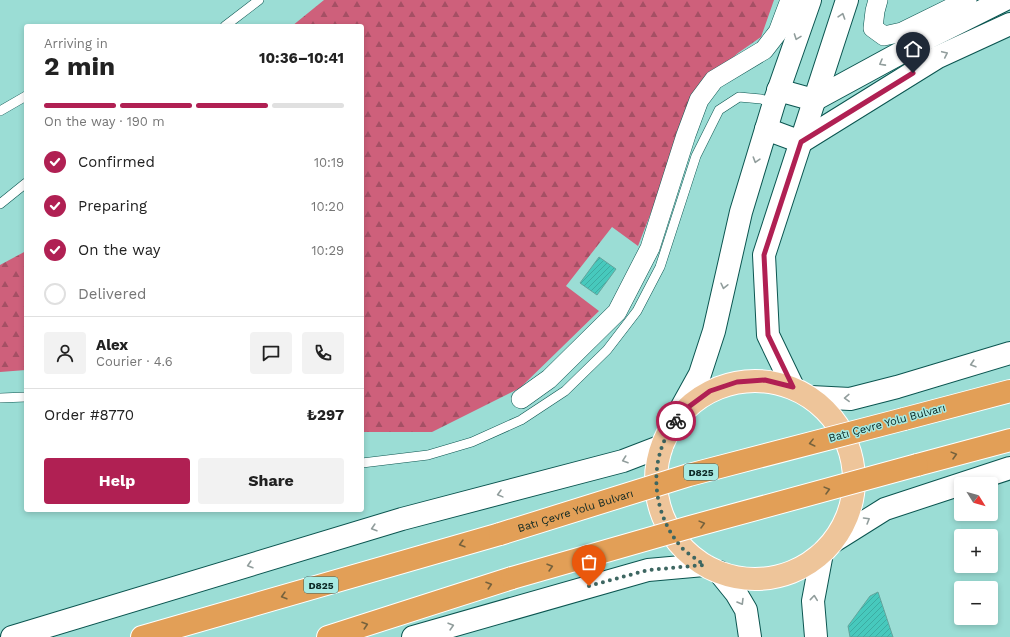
<!DOCTYPE html>
<meta charset="utf-8">
<style>
body{margin:0;font-family:"Work Sans",sans-serif;background:#f2f2f2;color:#222;height:100vh;display:flex;flex-direction:column;font-size:15px;white-space:nowrap}
*{box-sizing:border-box;margin:0}
p{font-size:13px;color:#767676}
.icon{flex:none;width:22px;height:22px;fill:none;stroke:currentColor;stroke-width:2;stroke-linecap:round;stroke-linejoin:round}
.map{position:relative;flex:1;overflow:hidden}
.panel{position:absolute;left:24px;top:24px;width:340px;height:488px;display:flex;flex-direction:column;background:#fff;border-radius:4px;box-shadow:0 2px 6px #0003}
.panel>*{flex:none}
.needle{width:26px;rotate:127deg}
.fabs{position:absolute;left:954px;top:477px;display:grid;gap:8px}
.fabs a{display:grid;place-items:center;width:44px;height:44px;border-radius:4px;background:#fff;box-shadow:0 2px 6px #0003;font-size:20px}
.pin{position:absolute;display:grid;place-items:center;width:34px;height:34px;color:#fff;margin:-41px -17px;border-radius:50% 50% 50% 0;rotate:-45deg;box-shadow:0 0 4px #0007}
.pin .icon{rotate:45deg}
.courier{position:absolute;display:grid;place-items:center;width:40px;height:40px;margin:-20px;border:3px solid #b02053;border-radius:50%;background:#fff;color:#222;box-shadow:0 1px 5px #0007}
.headline em{font-style:normal;font-weight:700}
.headline div{display:flex;flex-direction:column-reverse}
.headline{display:flex;align-items:center;justify-content:space-between;height:68px;padding:0 20px}
h1{font-size:26px;font-weight:700;line-height:30px}
.bar{display:grid;grid-template-columns:repeat(4,1fr);gap:6px 4px;align-content:center;height:48px;padding:0 20px}
.bar i{height:5px;border-radius:3px;background:#e0e0e0}
.bar .current{background:#b02053}
.bar p{grid-column:span 4}
.line{display:flex;align-items:center;gap:10px;padding:0 20px;border-top:1px solid #e0e0e0}
.line div{flex:1}
.round{display:grid;place-items:center;flex:none;width:42px;height:42px;border-radius:4px;background:#f2f2f2}
ol{padding:0 20px;list-style:none}
li{display:flex;align-items:center;gap:12px;height:44px}
li p{margin-inline-start:auto}
li .icon{padding:4px;border-radius:50%;background:#b02053;color:#fff;stroke-width:4}
li:last-child{color:#767676}
li i{width:22px;height:22px;border:2px solid #e0e0e0;border-radius:50%}
.button{display:flex;gap:8px;margin-top:auto;padding:8px 20px}
.button a{flex:1;height:46px;border-radius:4px;background:#b02053;color:#fff;font-size:16px;font-weight:700;line-height:46px;text-align:center}
.button a+a{background:#f2f2f2;color:#222}
.map>svg:first-child{display:block}
.forest{fill:url(#forest-firs)}
.building{fill:url(#building-hatch);stroke:#63a49c}
.lines{fill:none;stroke-linecap:round;stroke-linejoin:round}
.lane-casing{stroke:#0b5550;stroke-width:10}
.street-casing{stroke:#0b5550;stroke-width:20}
.secondary-casing{stroke:#0b5550;stroke-width:24}
.primary-casing{stroke:#fff;stroke-width:24}
.highway-casing{stroke:#fff;stroke-width:24}
.lane{stroke:#fff;stroke-width:9}
.street{stroke:#fff;stroke-width:19}
.secondary{stroke:#fff;stroke-width:22}
.primary{stroke:#eec59a;stroke-width:22}
.highway{stroke:#e29f57;stroke-width:22}
.highway-bridge-casing{stroke:#fff;stroke-width:24;stroke-linecap:butt}
.highway-bridge{stroke:#e29f57;stroke-width:22}
.oneway{stroke:#919d9c}
.oneway2{stroke:#76623d}
.done{stroke:#3d6661;stroke-width:4;stroke-dasharray:0 7.2}
.route{stroke:#b02053;stroke-width:5}
.labels{text-anchor:middle;dominant-baseline:central;stroke-width:3;stroke-linejoin:round;paint-order:stroke}
.shield{fill:#a8eae2;stroke:#39615c;stroke-width:1}
.shield-label{font-size:10px;font-weight:bold;fill:#0a2623}
.street-label{font-size:11px;fill:#0a2623;stroke:#a8eae2}
</style>
<div class="map">
<svg width="1010" height="637" viewBox="0 0 1010 637">
<defs>
<pattern id="forest-firs" width="22" height="20" patternUnits="userSpaceOnUse"><rect width="22" height="20" fill="#ce607b"/><path d="M5 1l3.5 6h-7zM16 11l3.5 6h-7z" fill="#a54f64"/></pattern>
<pattern id="building-hatch" width="6" height="6" patternUnits="userSpaceOnUse"><rect width="6" height="6" fill="#47c9bd"/><path d="M-1 1l2-2M0 6l6-6M5 7l2-2" fill="none" stroke="#3daca2"/></pattern>
</defs>
<rect width="100%" height="100%" fill="#9bddd5"/>
<g class="forest">
<polygon points="324,0 774,0 761,37 738,53 698,88 678,143 638,246 612,227 566,286 599,311 520,388 432,432 362,432 362,26 292,26"/>
<polygon points="26,251 26,370 0,372 0,265"/>
</g>
<g class="building">
<polygon points="599,257 616,269 597,295 580,283"/>
<polygon points="878,592 893,637 850,637 848,626 870,596"/>
</g>
<g class="lines">
<defs>
<g id="lane">
<polyline points="225,26 259,0"/>
<polyline points="0,111 26,96"/>
<polyline points="0,204 26,183"/>
<polyline points="0,398 26,397"/>
<polyline points="362,463 428,455 472,442 521,420 565,391 607,350 637,311 660,267 696,156 719,110 739,97 761,99 774,103"/>
</g>
<g id="street">
<polyline points="878,0 875,11 873,28 884,36 902,32 967,0"/>
<polyline points="521,399 549,379 617,312 650,248 686,135 699,100 714,80 764,50 778,32 790,0"/>
</g>
<g id="secondary">
<polyline points="778,90 814,100 928,38 1004,0"/>
<polyline points="766,129 801,142 938,57 1010,24"/>
<polyline points="793,387 768,335 764,255 847,0"/>
<polyline points="811,397 850,399 897,387 1010,353"/>
<polyline points="669,430 700,374 714,331 741,212 774,103 810,0"/>
<polyline points="834,541 885,509 1010,468"/>
<polyline points="719,572 736,593 746,610 750,637"/>
<polyline points="12,637 402,519 623,461 662,446"/>
<polyline points="413,637 648,570 704,565"/>
<polyline points="816,637 813,601 822,553"/>
</g>
<circle id="primary" cx="755" cy="480" r="99"/>
<g id="highway">
<polyline points="904,419 1010,391"/>
<polyline points="917,465 1010,440"/>
<polyline points="142,637 500,534"/>
<polyline points="328,637 512,578"/>
</g>
</defs>
<use href="#lane" class="lane-casing"/>
<use href="#street" class="street-casing"/>
<use href="#secondary" class="secondary-casing"/>
<use href="#primary" class="primary-casing"/>
<use href="#highway" class="highway-casing"/>
<use href="#lane" class="lane"/>
<use href="#street" class="street"/>
<use href="#secondary" class="secondary"/>
<use href="#primary" class="primary"/>
<use href="#highway" class="highway"/>
<defs>
<g id="highway-bridge">
<path id="s1" d="M500 534 689 475 904 419"/>
<polyline points="512,578 690,527 917,465"/>
</g>
</defs>
<use href="#highway-bridge" class="highway-bridge-casing"/>
<use href="#highway-bridge" class="highway-bridge"/>
</g>
<defs><path id="oneway-chevron" d="M-2-3.5L2.5 0L-2 3.5" fill="none" stroke-width="1.6" stroke-linecap="round" stroke-linejoin="round"/></defs>
<g class="oneway">
<use href="#oneway-chevron" transform="translate(842 16) rotate(-72)"/>
<use href="#oneway-chevron" transform="translate(797 37) rotate(110)"/>
<use href="#oneway-chevron" transform="translate(945 54) rotate(-25)"/>
<use href="#oneway-chevron" transform="translate(882 63) rotate(151)"/>
<use href="#oneway-chevron" transform="translate(756 160) rotate(107)"/>
<use href="#oneway-chevron" transform="translate(724 286) rotate(103)"/>
<use href="#oneway-chevron" transform="translate(973 364) rotate(163)"/>
<use href="#oneway-chevron" transform="translate(847 398) rotate(178)"/>
<use href="#oneway-chevron" transform="translate(625 460) rotate(161)"/>
<use href="#oneway-chevron" transform="translate(500 494) rotate(165)"/>
<use href="#oneway-chevron" transform="translate(867 520) rotate(-31)"/>
<use href="#oneway-chevron" transform="translate(374 528) rotate(163)"/>
<use href="#oneway-chevron" transform="translate(250 565) rotate(163)"/>
<use href="#oneway-chevron" transform="translate(814 598) rotate(-84)"/>
<use href="#oneway-chevron" transform="translate(741 602) rotate(59)"/>
<use href="#oneway-chevron" transform="translate(451 626) rotate(-16)"/>
</g>
<g class="oneway2">
<use href="#oneway-chevron" transform="translate(812 443) rotate(166)"/>
<use href="#oneway-chevron" transform="translate(954 455) rotate(-15)"/>
<use href="#oneway-chevron" transform="translate(827 490) rotate(-15)"/>
<use href="#oneway-chevron" transform="translate(702 524) rotate(-15)"/>
<use href="#oneway-chevron" transform="translate(462 544) rotate(164)"/>
<use href="#oneway-chevron" transform="translate(550 567) rotate(-16)"/>
<use href="#oneway-chevron" transform="translate(489 585) rotate(-18)"/>
<use href="#oneway-chevron" transform="translate(284 596) rotate(164)"/>
<use href="#oneway-chevron" transform="translate(365 625) rotate(-18)"/>
</g>
<g class="lines">
<path class="done" d="M589 586 648 570 704 565C697 559 688 554 682 548 651 513 647 458 676 421"/>
<polyline class="route" points="676,421 687,408 710,391 737,382 765,380 793,387 768,335 764,255 801,142 913,73"/>
</g>
<g class="labels">
<g class="shield">
<rect x="684" y="464" width="34" height="16" rx="3"/>
<rect x="304" y="577" width="34" height="16" rx="3"/>
</g>
<g class="shield-label">
<text x="701" y="472">D825</text>
<text x="321" y="585">D825</text>
</g>
<g class="street-label">
<text transform="translate(887 423) rotate(-15)">Batı Çevre Yolu Bulvarı</text>
<text stroke="none"><textPath href="#s1" startOffset="79">Batı Çevre Yolu Bulvarı</textPath></text>
</g>
</g>
</svg>
<div class="fabs">
<a><svg class="needle" viewBox="-14 -14 28 28"><path d="M0-13l5 13h-10z" fill="#e53935"/><path d="M0 13l5-13h-10z" fill="#767676"/></svg></a>
<a>+</a>
<a>−</a>
</div>
<div class="pin" style="left:589px;top:586px;background:#ea580c"><svg class="icon" aria-label="bag" viewBox="0 0 24 24"><path d="M5 8h14l-1 12H6zM9 8a3 3 0 0 1 6 0"/></svg></div>
<div class="pin" style="left:913px;top:73px;background:#1f2937"><svg class="icon" aria-label="home" viewBox="0 0 24 24"><path d="M3 11l9-7 9 7M6 9v11h12V9"/></svg></div>
<div class="courier" style="left:676px;top:421px"><svg class="icon" aria-label="bike" viewBox="0 0 24 24"><circle cx="6" cy="16" r="4"/><circle cx="18" cy="16" r="4"/><path d="M6 16l4-8h5l3 8M10 8l3 8H6M13 5h3"/></svg></div>
<section class="panel">
<div class="headline"><div><h1>2 min</h1><p>Arriving in</p></div><em>10:36–10:41</em></div>
<div class="bar"><i class="current"></i><i class="current"></i><i class="current"></i><i></i><p>On the way · 190 m</p></div>
<ol>
<li><svg class="icon" aria-label="check" viewBox="0 0 24 24"><path d="M5 12l5 5 9-10"/></svg>Confirmed<p>10:19</p></li>
<li><svg class="icon" aria-label="check" viewBox="0 0 24 24"><path d="M5 12l5 5 9-10"/></svg>Preparing<p>10:20</p></li>
<li><svg class="icon" aria-label="check" viewBox="0 0 24 24"><path d="M5 12l5 5 9-10"/></svg>On the way<p>10:29</p></li>
<li><i></i>Delivered</li>
</ol>
<div class="line" style="height:72px"><a class="round"><svg class="icon" aria-label="person" viewBox="0 0 24 24"><circle cx="12" cy="8" r="4"/><path d="M4 21q1-7 8-7t8 7"/></svg></a><div><b>Alex</b><p>Courier · 4.6</p></div><a class="round"><svg class="icon" aria-label="chat" viewBox="0 0 24 24"><path d="M4 5h16v11H9l-5 4z"/></svg></a><a class="round"><svg class="icon" aria-label="phone" viewBox="0 0 24 24"><path d="M5 4h4l2 5-3 2q2 4 5 5l2-3 5 2v4C11 20 4 13 5 4z"/></svg></a></div>
<div class="line" style="height:52px"><div>Order #8770</div><b>₺297</b></div>
<div class="button"><a>Help</a><a>Share</a></div>
</section>
</div>
